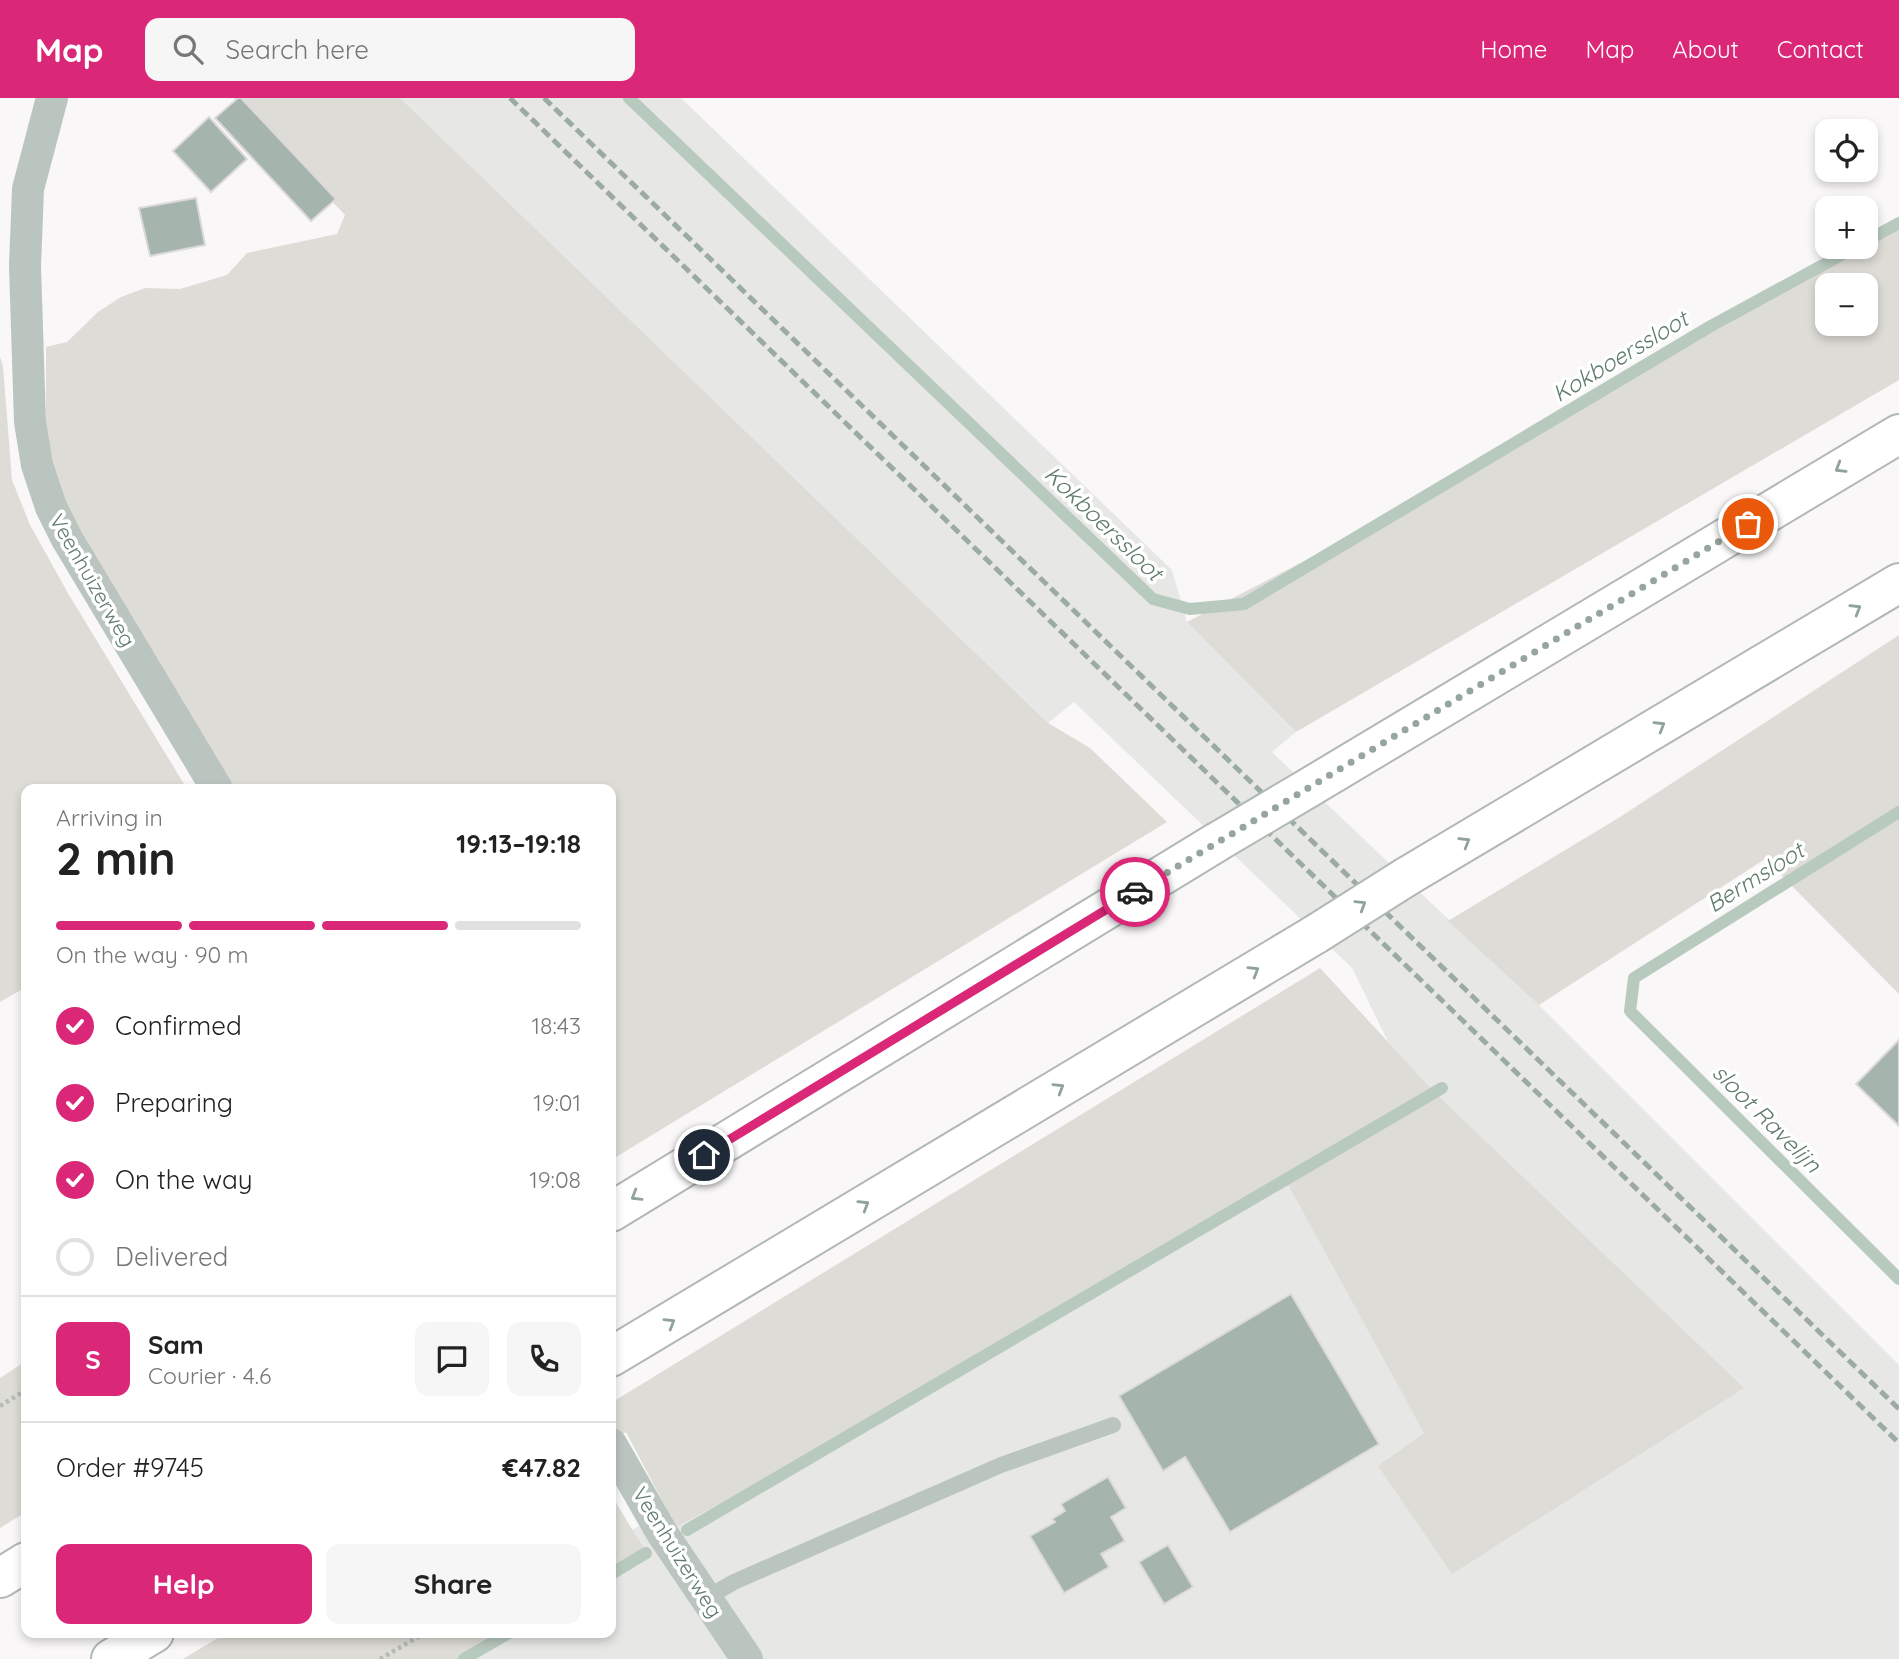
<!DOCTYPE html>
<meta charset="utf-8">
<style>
body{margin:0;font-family:Quicksand,sans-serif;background:#f6f6f6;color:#222;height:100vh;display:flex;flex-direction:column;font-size:26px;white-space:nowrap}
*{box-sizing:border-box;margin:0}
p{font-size:23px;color:#767676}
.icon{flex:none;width:38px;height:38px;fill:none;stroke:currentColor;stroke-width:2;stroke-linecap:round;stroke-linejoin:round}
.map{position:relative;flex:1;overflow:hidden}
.panel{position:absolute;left:21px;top:686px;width:595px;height:854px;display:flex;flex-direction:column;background:#fff;border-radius:14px;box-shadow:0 4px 10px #0003}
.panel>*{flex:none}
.tools{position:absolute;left:1815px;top:21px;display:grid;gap:14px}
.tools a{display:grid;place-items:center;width:63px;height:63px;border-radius:14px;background:#fff;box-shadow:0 4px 10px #0003;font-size:35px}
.pin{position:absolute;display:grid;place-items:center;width:60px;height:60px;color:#fff;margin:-30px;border:4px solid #fff;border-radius:50%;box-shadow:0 2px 7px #0007}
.courier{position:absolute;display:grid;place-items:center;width:70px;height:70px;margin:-35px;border:5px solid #db2777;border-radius:50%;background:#fff;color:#222;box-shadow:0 2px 9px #0007}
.summary em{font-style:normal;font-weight:700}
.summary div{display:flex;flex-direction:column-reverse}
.summary{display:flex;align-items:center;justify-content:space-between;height:119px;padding:0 35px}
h1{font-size:46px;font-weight:700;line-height:52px}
.bar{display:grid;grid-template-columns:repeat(4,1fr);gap:10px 7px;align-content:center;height:84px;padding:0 35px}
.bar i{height:9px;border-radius:5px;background:#e0e0e0}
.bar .active{background:#db2777}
.bar p{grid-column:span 4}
.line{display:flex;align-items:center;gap:18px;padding:0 35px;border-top:2px solid #e0e0e0}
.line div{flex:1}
.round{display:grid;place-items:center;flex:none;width:74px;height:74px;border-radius:14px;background:#f6f6f6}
ol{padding:0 35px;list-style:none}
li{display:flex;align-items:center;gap:21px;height:77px}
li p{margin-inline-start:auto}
li .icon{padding:7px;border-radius:50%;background:#db2777;color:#fff;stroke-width:4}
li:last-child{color:#767676}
li i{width:38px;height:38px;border:4px solid #e0e0e0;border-radius:50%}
.cta{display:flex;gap:14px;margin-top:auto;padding:14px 35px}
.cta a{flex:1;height:80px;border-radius:14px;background:#db2777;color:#fff;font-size:28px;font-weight:700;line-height:80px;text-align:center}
.cta a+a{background:#f6f6f6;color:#222}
header{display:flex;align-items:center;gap:42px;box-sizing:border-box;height:98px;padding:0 35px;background:#db2777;color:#fff}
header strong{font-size:33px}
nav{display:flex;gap:38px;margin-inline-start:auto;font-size:24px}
.search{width:490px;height:63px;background:#f6f6f6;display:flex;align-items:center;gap:18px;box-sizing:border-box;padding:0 24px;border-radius:14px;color:#767676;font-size:26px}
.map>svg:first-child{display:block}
.built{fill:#e7e8e6}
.green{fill:#dedcd6;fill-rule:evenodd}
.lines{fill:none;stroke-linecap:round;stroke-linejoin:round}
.stream{stroke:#b8c9be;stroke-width:12}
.building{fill:#a5b4ac;stroke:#dbd9d9;stroke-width:2}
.motorway-casing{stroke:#b0b9b4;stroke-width:42}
.path{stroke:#b4bcb9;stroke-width:4.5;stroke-dasharray:3.5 3.5;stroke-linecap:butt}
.service{stroke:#bbc5c0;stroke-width:16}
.minor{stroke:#bbc5c0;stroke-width:32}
.motorway{stroke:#fff;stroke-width:38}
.rail{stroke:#9caaa4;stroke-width:5;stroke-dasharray:10 5;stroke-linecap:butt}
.motorway-bridge-casing{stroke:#b0b9b4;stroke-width:42;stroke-linecap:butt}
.motorway-bridge{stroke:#fff;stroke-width:38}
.oneway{stroke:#90a39a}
.done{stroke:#96a69f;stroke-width:7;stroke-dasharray:0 12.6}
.route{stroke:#db2777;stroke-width:9}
.labels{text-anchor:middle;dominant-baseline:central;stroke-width:7;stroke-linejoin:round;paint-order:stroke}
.street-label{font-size:21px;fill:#607b6f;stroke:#fff}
.water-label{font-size:23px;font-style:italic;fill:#607b6a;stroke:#fff}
</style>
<header>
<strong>Map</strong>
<div class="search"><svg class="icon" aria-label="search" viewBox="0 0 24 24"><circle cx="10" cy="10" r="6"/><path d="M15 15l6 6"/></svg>Search here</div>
<nav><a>Home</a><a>Map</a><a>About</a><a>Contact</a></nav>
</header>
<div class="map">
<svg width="1899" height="1561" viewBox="0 0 1899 1561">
<rect width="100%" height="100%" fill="#f9f7f7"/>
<polygon class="built" points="400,0 681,0 1172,472 1187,524 1296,634 1272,654 1539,907 1899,1267 1899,1561 421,1561 464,1535 611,1535 611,1445 1399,966 1352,870 1074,604 1048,625"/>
<g class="green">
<polygon points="234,0 400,0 1048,625 1090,650 1167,724 611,1062 611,691 235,691 74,425 57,386 46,333 46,249 67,244 98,214 121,199 145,190 180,191 227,177 247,155 337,136 345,117"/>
<path d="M1899 129V282L1296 634 1187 524 1467 378 1653 267ZM1827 187H1866V226H1827Z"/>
<polygon points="0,259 3,268 12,382 30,427 69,497 187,691 26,691 26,889 0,904"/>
<polygon points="1899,537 1899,896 1765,761 1539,907 1448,823 1620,719"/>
<polygon points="1320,870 1434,994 1744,1290 1452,1476 1378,1368 1424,1335 1284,1079 811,1357 676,1429 626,1334 611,1342 611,1305"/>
<polygon points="26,1263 26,1414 0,1430 0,1280"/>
<polygon points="611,1397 645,1452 611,1472"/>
<polygon points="226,1535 503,1535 458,1561 183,1561"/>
</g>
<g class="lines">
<g class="stream">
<polyline points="629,0 1153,501 1190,511 1244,506 1711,228 1856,149"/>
<polyline points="1866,143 1899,125"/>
<polyline points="1899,714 1634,880 1630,913 1899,1181"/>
<polyline points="687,1432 1442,990"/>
<polyline points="611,1476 646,1455"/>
<polyline points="464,1561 509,1535"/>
</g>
</g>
<g class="building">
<polygon points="238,0 241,0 336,101 311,123 215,20"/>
<polygon points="209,19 247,61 211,94 173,53"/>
<polygon points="196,100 205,147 150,158 139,110"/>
<polygon points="1899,942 1899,1028 1856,986"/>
<polygon points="1291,1196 1379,1346 1230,1434 1185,1359 1163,1373 1119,1298"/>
<polygon points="1108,1379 1126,1410 1111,1419 1125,1443 1101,1456 1109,1469 1064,1495 1030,1438 1055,1424 1052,1421 1065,1413 1061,1406"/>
<polygon points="1168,1447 1193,1489 1164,1506 1139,1464"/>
</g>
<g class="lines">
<defs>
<g id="motorway">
<polyline points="1310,689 1899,336"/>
<polyline points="1406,779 1899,485"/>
<polyline points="611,1114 1217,744"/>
<polyline points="611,1259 1316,836"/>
<polyline points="0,1480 26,1464"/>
<polyline points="111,1561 154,1535"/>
</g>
</defs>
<use href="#motorway" class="motorway-casing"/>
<g class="path">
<polyline points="0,1308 26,1292"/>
<polyline points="380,1561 425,1535"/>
</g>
<polyline class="service" points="706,1500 734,1484 1001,1367 1113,1327"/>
<g class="minor">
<polyline points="52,0 28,91 25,168 30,324 37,367 51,409 67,441 217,691"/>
<polyline points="611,1346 662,1435 747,1561"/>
</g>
<use href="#motorway" class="motorway"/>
<g class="rail">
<polyline points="510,0 1899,1345"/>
<polyline points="544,0 1899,1311"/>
</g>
<defs>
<g id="motorway-bridge">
<polyline points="1217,744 1310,689"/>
<polyline points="1316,836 1406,779"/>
</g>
</defs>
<use href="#motorway-bridge" class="motorway-bridge-casing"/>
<use href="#motorway-bridge" class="motorway-bridge"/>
</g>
<defs><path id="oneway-chevron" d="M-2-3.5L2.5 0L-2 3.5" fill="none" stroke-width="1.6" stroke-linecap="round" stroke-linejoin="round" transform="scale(1.75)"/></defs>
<g class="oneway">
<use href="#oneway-chevron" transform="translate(1840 370) rotate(149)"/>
<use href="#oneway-chevron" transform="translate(1856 511) rotate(-31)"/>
<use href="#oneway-chevron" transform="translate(1660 628) rotate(-31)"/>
<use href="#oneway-chevron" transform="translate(1465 744) rotate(-31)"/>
<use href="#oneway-chevron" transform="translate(1361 807) rotate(-32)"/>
<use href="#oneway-chevron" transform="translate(1254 873) rotate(-31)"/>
<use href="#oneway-chevron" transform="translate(1059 990) rotate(-31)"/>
<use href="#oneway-chevron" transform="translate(636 1098) rotate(149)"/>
<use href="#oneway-chevron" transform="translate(864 1107) rotate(-31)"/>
<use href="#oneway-chevron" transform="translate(670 1225) rotate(-31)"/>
</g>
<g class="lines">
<polyline class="done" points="1135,794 1748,426"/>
<polyline class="route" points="704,1057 1135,794"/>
</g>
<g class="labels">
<g class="street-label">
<text transform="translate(93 482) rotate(60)">Veenhuizerweg</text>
<text transform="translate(678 1454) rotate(58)">Veenhuizerweg</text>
</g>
<g class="water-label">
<text transform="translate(1620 258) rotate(-31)">Kokboerssloot</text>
<text transform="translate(1104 425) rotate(44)">Kokboerssloot</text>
<text transform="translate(1755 779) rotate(-32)">Bermsloot</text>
<text transform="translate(1767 1020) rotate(45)">sloot Ravelijn</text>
</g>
</g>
</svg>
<div class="tools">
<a><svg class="icon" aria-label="locate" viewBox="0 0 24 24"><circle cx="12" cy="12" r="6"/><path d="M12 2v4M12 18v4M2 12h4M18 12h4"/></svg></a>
<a>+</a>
<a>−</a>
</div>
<div class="pin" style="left:1748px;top:426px;background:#ea580c"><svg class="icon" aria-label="bag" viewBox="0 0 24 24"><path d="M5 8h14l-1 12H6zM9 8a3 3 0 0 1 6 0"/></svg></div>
<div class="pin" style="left:704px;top:1057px;background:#1f2937"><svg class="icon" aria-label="home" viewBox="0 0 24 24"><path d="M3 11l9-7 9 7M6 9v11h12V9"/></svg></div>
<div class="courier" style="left:1135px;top:794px"><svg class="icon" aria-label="car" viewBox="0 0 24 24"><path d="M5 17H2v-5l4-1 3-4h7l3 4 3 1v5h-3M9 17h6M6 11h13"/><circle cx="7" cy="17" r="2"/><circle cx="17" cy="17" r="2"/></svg></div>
<section class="panel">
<div class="summary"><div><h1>2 min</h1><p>Arriving in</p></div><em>19:13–19:18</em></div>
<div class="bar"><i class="active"></i><i class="active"></i><i class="active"></i><i></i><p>On the way · 90 m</p></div>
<ol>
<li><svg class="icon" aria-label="check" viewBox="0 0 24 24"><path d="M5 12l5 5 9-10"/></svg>Confirmed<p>18:43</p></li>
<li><svg class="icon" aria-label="check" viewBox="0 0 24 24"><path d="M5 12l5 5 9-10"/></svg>Preparing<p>19:01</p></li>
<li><svg class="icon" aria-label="check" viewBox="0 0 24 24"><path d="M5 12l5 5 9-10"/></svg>On the way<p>19:08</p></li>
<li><i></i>Delivered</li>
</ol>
<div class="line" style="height:126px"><b class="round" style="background:#db2777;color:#fff">S</b><div><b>Sam</b><p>Courier · 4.6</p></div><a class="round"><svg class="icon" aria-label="chat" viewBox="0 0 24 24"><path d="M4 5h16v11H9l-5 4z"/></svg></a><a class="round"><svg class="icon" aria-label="phone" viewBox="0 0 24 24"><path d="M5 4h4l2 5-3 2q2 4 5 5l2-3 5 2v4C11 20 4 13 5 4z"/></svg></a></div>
<div class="line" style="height:91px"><div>Order #9745</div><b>€47.82</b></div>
<div class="cta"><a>Help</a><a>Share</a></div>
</section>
</div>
